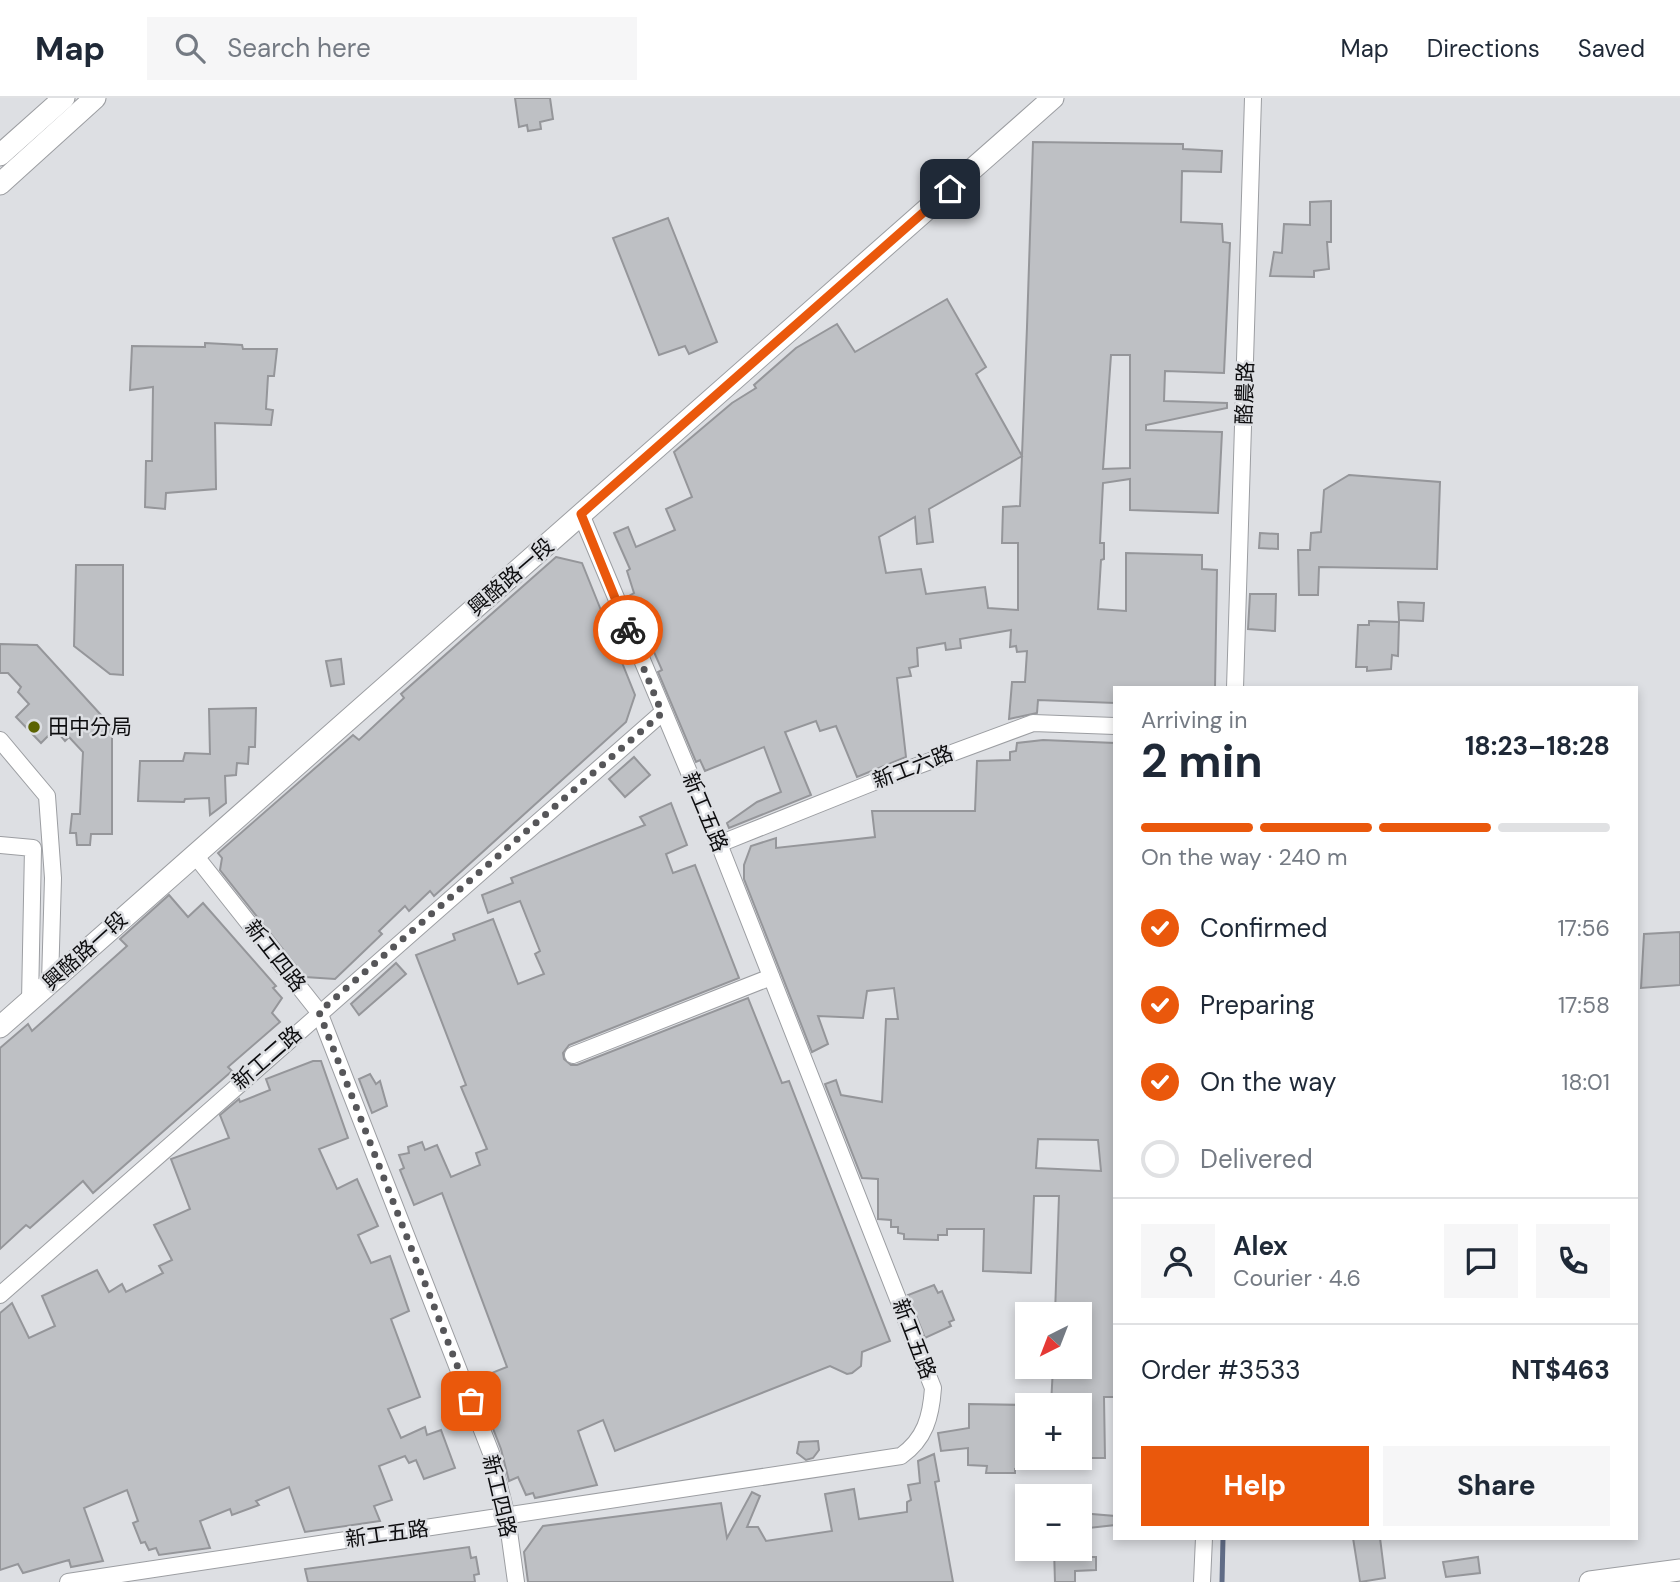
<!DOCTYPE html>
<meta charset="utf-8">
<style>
body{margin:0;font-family:"DM Sans","Noto Sans TC",sans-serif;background:#f6f6f7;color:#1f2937;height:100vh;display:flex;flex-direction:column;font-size:26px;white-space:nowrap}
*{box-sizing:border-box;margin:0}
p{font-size:23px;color:#747a83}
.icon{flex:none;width:38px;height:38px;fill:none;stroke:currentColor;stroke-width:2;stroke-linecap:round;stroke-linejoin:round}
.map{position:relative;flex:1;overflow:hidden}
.sheet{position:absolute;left:1113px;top:588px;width:525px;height:854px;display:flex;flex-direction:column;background:#fff;border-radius:0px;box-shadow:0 4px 10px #0003}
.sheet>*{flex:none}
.needle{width:46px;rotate:222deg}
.fabs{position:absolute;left:1015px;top:1204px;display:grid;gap:14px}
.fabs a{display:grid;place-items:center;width:77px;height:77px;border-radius:0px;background:#fff;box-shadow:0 4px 10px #0003;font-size:35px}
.pin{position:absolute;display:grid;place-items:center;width:60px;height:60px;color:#fff;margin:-30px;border-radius:14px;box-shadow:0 4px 10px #0006}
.courier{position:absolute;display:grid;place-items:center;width:70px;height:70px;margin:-35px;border:5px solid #ea580c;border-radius:50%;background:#fff;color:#222;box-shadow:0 2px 9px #0007}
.summary em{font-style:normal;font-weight:700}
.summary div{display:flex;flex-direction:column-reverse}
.summary{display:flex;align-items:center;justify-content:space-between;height:119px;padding:0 28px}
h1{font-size:46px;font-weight:700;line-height:52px}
.bar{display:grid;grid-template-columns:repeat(4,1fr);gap:10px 7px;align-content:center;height:84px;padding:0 28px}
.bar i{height:9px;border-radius:5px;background:#e0e1e3}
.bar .current{background:#ea580c}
.bar p{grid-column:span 4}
.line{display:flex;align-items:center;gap:18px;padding:0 28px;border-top:2px solid #e0e1e3}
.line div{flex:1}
.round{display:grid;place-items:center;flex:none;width:74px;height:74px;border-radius:0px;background:#f6f6f7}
ol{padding:0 28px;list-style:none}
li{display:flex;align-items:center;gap:21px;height:77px}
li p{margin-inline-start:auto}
li .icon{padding:7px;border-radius:50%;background:#ea580c;color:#fff;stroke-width:4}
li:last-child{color:#747a83}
li i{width:38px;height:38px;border:4px solid #e0e1e3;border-radius:50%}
.cta{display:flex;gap:14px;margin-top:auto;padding:14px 28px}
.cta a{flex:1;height:80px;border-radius:0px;background:#ea580c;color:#fff;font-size:28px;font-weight:700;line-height:80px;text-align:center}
.cta a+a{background:#f6f6f7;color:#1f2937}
header{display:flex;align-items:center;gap:42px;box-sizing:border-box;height:98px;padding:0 35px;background:#fff;border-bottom:2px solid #e0e1e3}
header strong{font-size:33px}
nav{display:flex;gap:38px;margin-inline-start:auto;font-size:24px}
.search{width:490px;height:63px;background:#f6f6f7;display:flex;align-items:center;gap:18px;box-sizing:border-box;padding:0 24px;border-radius:0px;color:#747a83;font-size:26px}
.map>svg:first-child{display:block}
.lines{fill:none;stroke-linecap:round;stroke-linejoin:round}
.stream{stroke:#606c86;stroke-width:5}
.building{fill:#bec0c4;stroke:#95969a;stroke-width:2;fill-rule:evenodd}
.street-casing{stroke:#9c9ea2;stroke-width:18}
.secondary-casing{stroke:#9c9ea2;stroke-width:23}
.street{stroke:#fff;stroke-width:16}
.secondary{stroke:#fff;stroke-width:21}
.done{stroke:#565659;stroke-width:7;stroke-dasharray:0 12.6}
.route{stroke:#ea580c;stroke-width:9}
.poi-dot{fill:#5b6301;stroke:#dddfe3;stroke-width:2.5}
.labels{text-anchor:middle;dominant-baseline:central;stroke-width:5;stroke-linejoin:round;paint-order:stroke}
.street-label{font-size:21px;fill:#0d0d0f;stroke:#dddfe3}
.poi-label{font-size:21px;fill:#0d0d0f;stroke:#dddfe3;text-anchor:start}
</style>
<header>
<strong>Map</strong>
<div class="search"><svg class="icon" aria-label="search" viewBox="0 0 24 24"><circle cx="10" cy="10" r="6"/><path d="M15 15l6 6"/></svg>Search here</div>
<nav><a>Map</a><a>Directions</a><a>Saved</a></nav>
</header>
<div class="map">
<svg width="1680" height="1484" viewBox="0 0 1680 1484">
<rect width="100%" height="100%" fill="#dddfe3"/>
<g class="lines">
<polyline class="stream" points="1222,1484 1223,1440"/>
</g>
<g class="building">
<polygon points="515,0 550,0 553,21 540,24 541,31 528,33 527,27 519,29"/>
<path d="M1033 44 1183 46V51L1222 53 1221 74 1182 73 1181 124 1222 126 1223 144 1230 145 1224 275 1165 273 1164 303 1227 305V310L1146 327V332L1222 334 1218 415 1130 412V381L1103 385 1100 445H1104V461L1101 462 1098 511 1126 513V455L1202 457V471L1217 472 1215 590H1115V605L1038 602 1037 615 1009 621 1012 584H1025L1027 553 1017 554 1016 548 1010 549 1011 532 960 541 961 550 946 552 945 545 917 550 918 568 909 570 911 578 897 580 906 659 857 679 836 628 820 633 816 623 785 634 811 697 729 730 727 725 757 704 781 694 764 649 705 673 700 662 696 664 658 574 662 572 629 498 634 495 627 473 630 471 614 435 628 429 636 449 675 432 666 411 692 399 674 354 732 305 756 290 754 287 796 250 837 226 855 254 947 201 986 269 976 276 1022 358 929 411 933 444 917 446 915 419 879 439 886 475 921 471 926 496 985 489 988 510 1018 512V445H1002L1003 409 1020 408 1027 229ZM1111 257H1130V370L1103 371Z"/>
<polygon points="1331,103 1331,144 1327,144 1329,171 1314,173 1314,179 1270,178 1274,154 1282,155 1284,126 1310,127 1310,104"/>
<polygon points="668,120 717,244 689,256 685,248 659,257 613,140"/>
<polygon points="205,245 242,247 243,251 277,251 274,278 268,278 266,311 273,312 271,327 215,325 216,391 166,395 165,411 145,409 146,363 152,363 153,289 130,292 132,248 205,249"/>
<polygon points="1349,377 1440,384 1437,471 1319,469 1318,497 1299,497 1298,452 1310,452 1311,435 1321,434 1324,392"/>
<polygon points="1260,435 1278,436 1278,451 1259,450"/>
<polygon points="556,459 582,465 635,597 626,624 434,798 430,793 409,813 405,808 379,833 382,836 335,881 305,879 220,772 222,760 218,755 353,637 359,642 404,600 401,596"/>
<polygon points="76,467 123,467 123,577 110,576 74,548"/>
<polygon points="1250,496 1276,496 1275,533 1248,531"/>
<polygon points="1398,504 1424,505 1423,523 1399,522"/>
<polygon points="1369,523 1399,524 1398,558 1392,557 1391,571 1367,573 1367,569 1356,569 1358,527 1369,527"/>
<polygon points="0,546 37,547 112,629 112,736 91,736 90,747 77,747 76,735 70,735 72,716 80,716 83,654 69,639 65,643 55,631 41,645 16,619 29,606 18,594 21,589 8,575 0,575"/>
<polygon points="341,561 344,586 331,588 326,563"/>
<polygon points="256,610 255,649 249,649 248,666 237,665 236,677 225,678 226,705 210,717 209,700 185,701 184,704 138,703 140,663 183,663 185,655 210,656 209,611"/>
<path d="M1043 642 1115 645V1299H1104L1105 1360H1080V1307H1051L1053 1269H1080V1216H1055L1059 1098H1034L1031 1175 983 1173 984 1131H947V1137H938V1142L904 1141V1136L898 1135V1129H891V1122L878 1121V1081L862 1080 825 986 836 982 841 997 882 1004 886 921H898L894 890 867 893 863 920 818 918 828 946 812 954 744 781V767L751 748 776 740V750L875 739 872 713H975L977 663 1010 662V654L1016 653 1017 645ZM1038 1041 1098 1042 1101 1073 1036 1070Z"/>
<polygon points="634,659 650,677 625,699 609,681"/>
<polygon points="671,705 687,747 666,756 673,775 695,767 739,880 569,947 563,955 564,961 571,967 577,967 748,900 782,985 789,983 890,1243 862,1254 861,1268 852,1275 847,1276 830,1268 615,1353 603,1322 578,1333 597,1387 535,1400 533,1395 526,1397 518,1379 509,1383 501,1351 474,1282 507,1269 442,1095 414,1107 400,1072 404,1070 399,1057 409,1055 408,1049 422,1044 425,1052 437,1047 451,1079 480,1067 476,1055 487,1051 461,989 466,987 416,857 455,842 453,836 493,821 518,886 544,876 535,856 540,853 520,803 488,815 482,797 513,785 511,780 645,727 640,719"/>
<polygon points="169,797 188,819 203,805 276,888 273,890 282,900 272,915 280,924 228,969 232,973 93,1095 83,1083 30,1130 26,1127 0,1151 0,950 28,926 32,933 127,848 120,841"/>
<polygon points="1680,834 1680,887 1641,890 1644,836"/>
<polygon points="396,865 406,876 359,917 351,906"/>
<polygon points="313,963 321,963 348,1040 319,1051 337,1091 357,1081 378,1128 358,1137 371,1165 390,1158 409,1213 391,1221 420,1299 388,1311 401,1340 425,1329 427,1337 441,1332 455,1370 424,1381 416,1362 409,1365 405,1358 379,1368 392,1402 374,1408 380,1423 305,1434 289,1389 256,1403 259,1407 232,1417 230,1411 200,1423 210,1450 159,1457 156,1450 149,1452 145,1444 141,1445 133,1425 138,1423 127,1392 84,1410 103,1463 71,1469 69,1462 23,1475 18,1466 0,1472 0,1215 12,1205 29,1240 55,1228 42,1198 97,1172 109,1194 122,1186 126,1194 163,1175 159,1168 172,1162 154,1127 190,1111 171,1061 229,1040 220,1017 239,1001 240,1004 270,992 266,981"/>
<polygon points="370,976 376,986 380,983 387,1008 372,1015 359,981"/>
<polygon points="934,1187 938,1195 942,1193 954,1222 949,1224 951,1228 925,1240 908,1197"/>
<polygon points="969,1306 1025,1307 1023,1370 1015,1371 1015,1375 986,1375 987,1368 968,1367 968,1350 941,1353 938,1335 969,1330"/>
<polygon points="818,1343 819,1352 813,1360 806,1362 797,1355 799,1344"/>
<polygon points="934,1356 939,1383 935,1384 953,1484 528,1484 524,1454 543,1428 721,1405 727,1440 752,1394 760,1398 747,1429 758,1429 766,1443 832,1433 825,1396 854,1391 859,1421 907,1414 907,1404 911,1402 908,1387 920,1385 918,1363"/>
<polygon points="1080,1415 1115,1418 1115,1427 1080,1431"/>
<polygon points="1353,1440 1380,1440 1385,1480 1360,1484"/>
<polygon points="469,1449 471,1460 476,1459 479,1476 474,1477 475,1484 308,1484 305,1471"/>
<polygon points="1054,1451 1075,1451 1075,1459 1096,1459 1096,1472 1075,1473 1075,1484 1055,1484"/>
<polygon points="1478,1459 1480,1475 1446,1479 1443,1464"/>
</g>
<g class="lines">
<defs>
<g id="street">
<polyline points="1235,590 1253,0"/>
<polyline points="0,642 47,698 53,780 50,884"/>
<polyline points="719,746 879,682 1033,625 1115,628"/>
<polyline points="0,747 33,750 30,903"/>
<polyline points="194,756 319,914 491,1355 507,1419 516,1484"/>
<polyline points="573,957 771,879"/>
<polyline points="0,1197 662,615"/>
<path d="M68 1484 901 1358C925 1341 931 1319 933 1290L719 746 581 416"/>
<polyline points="1202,1484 1204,1440"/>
</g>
<g id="secondary">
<polyline points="0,57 64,0"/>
<polyline points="0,86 95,0"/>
<polyline points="0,929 1053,0"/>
<polyline points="1590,1484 1680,1472"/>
</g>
</defs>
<use href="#street" class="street-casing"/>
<use href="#secondary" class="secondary-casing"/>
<use href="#street" class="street"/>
<use href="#secondary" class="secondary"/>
</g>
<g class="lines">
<polyline class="done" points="471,1303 319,914 662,615 628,532"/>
<polyline class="route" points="628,532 581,416 950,91"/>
</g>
<circle class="poi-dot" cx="34" cy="629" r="7"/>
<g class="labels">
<g class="street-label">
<text transform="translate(1245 295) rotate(-88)">酪農路</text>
<text transform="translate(511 479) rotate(-41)">興酪路一段</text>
<text transform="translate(913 669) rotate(-21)">新工六路</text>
<text transform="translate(705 714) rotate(67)">新工五路</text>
<text transform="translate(85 853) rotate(-42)">興酪路一段</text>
<text transform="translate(275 858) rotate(52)">新工四路</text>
<text transform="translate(267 960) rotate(-41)">新工二路</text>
<text transform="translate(914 1241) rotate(69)">新工五路</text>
<text transform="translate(499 1398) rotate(77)">新工四路</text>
<text transform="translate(387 1436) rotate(-8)">新工五路</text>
</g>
<g class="poi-label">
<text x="48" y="629">田中分局</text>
</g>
</g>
</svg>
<div class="fabs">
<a><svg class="needle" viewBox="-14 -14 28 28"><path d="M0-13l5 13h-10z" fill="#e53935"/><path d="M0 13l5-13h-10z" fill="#747a83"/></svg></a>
<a>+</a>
<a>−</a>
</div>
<div class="pin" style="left:471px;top:1303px;background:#ea580c"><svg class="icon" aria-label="bag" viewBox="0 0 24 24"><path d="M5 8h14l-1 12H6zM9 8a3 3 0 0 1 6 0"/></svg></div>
<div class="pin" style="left:950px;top:91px;background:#1f2937"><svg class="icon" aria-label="home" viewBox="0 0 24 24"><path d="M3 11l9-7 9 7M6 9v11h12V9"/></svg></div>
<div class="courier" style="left:628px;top:532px"><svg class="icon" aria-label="bike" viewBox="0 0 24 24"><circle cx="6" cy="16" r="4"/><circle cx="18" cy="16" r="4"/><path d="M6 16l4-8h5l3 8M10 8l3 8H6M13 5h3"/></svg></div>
<section class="sheet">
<div class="summary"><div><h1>2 min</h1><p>Arriving in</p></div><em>18:23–18:28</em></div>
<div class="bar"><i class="current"></i><i class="current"></i><i class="current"></i><i></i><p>On the way · 240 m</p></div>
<ol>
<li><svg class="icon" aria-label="check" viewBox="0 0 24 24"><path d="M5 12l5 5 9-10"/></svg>Confirmed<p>17:56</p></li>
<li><svg class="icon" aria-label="check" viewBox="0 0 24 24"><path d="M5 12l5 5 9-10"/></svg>Preparing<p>17:58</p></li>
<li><svg class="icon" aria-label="check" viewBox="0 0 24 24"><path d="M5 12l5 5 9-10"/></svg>On the way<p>18:01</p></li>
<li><i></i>Delivered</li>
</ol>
<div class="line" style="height:126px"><a class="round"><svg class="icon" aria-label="person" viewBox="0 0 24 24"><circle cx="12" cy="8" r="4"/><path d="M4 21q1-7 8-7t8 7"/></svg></a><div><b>Alex</b><p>Courier · 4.6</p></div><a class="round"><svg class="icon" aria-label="chat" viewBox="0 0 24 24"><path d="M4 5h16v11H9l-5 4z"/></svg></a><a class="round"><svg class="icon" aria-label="phone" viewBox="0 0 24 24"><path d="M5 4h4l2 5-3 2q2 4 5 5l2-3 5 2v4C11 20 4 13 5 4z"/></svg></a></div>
<div class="line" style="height:91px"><div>Order #3533</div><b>NT$463</b></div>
<div class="cta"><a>Help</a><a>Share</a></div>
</section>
</div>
